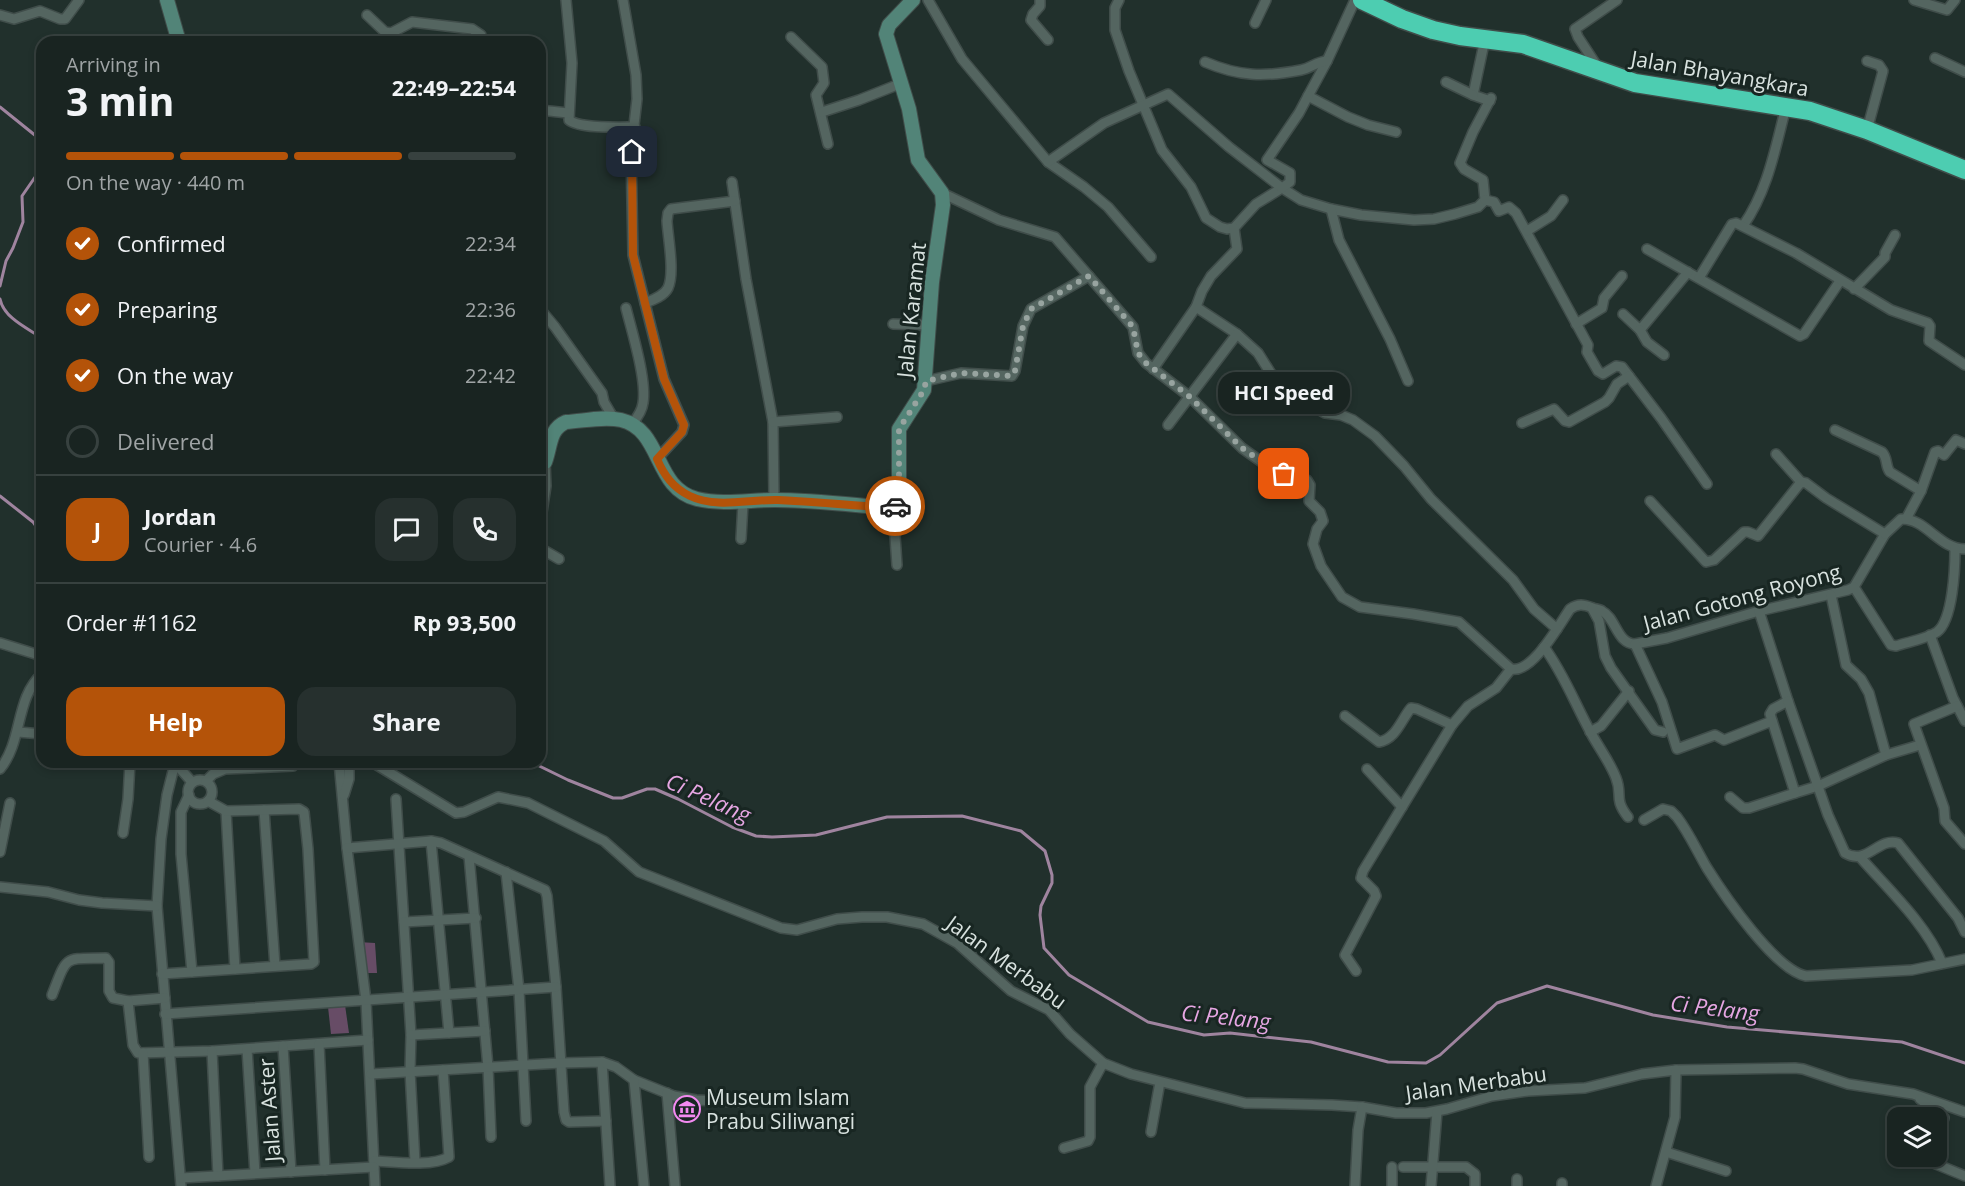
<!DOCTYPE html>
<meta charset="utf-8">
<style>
body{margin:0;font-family:"Open Sans",sans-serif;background:#26302e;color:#f1f3f6;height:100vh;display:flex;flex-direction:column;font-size:22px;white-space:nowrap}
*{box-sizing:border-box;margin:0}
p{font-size:20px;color:#9fa4a5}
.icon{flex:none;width:33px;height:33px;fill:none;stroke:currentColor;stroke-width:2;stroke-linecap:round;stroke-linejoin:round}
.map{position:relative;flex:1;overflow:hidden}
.side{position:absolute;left:36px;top:36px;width:510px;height:732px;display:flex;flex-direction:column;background:#192421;border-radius:18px;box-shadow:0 3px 9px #0003,0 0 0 2px #37413f}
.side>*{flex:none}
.controls{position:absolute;left:1887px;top:1107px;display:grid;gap:12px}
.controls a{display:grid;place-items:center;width:60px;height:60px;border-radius:12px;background:#192421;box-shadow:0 3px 9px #0003,0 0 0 2px #37413f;font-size:30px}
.pin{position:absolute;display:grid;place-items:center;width:51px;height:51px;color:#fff;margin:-26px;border-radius:12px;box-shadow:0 3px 9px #0006}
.courier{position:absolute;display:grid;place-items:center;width:60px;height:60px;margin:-30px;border:4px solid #b45309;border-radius:50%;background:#fff;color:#222;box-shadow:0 2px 8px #0007}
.bubble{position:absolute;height:42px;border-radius:18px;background:#192421;box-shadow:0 3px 9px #0003,0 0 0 2px #37413f;font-size:20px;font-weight:700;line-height:42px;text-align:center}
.summary em{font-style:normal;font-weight:700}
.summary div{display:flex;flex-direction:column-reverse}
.summary{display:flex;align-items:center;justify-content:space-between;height:102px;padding:0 30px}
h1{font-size:39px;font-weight:700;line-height:45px}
.bar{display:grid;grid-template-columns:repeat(4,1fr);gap:9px 6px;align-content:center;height:72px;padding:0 30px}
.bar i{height:8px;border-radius:4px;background:#37413f}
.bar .current{background:#b45309}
.bar p{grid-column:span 4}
.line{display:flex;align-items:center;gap:15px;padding:0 30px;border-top:2px solid #37413f}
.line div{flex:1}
.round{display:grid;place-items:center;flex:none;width:63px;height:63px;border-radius:18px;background:#26302e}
ol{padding:0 30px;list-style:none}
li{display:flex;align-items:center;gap:18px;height:66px}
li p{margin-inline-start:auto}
li .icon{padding:6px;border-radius:50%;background:#b45309;color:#fff;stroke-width:4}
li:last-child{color:#9fa4a5}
li i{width:33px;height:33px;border:3px solid #37413f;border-radius:50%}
.cta{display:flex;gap:12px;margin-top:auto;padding:12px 30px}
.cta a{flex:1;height:69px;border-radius:18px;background:#b45309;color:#fff;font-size:24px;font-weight:700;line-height:69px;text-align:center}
.cta a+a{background:#26302e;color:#f1f3f6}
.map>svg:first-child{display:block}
.green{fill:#674c66}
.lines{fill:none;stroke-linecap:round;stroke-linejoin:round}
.stream{stroke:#9f849f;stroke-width:3}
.street-casing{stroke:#404d4a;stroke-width:12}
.secondary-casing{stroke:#404d4a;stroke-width:16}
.highway-casing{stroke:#404d4a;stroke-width:21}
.street{stroke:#546560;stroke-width:9}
.secondary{stroke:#528478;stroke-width:14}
.highway{stroke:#4dcdb1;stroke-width:18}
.done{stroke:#98a4a0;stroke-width:6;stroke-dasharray:0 10.8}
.route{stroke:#b45309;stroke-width:8}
.labels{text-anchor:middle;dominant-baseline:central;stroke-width:6;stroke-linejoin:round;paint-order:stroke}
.street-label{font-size:21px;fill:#d8e2df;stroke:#182622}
.poi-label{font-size:21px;fill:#d8e2df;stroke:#182622;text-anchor:start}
.water-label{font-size:22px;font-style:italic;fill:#e6a6e3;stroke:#182622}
</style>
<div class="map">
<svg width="1965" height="1186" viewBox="0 0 1965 1186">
<rect width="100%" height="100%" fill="#21302c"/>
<g class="green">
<polygon points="358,942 375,943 377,973 360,973"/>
<polygon points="345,1005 349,1033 331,1034 328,1007"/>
</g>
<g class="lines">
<g class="stream">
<polyline points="0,107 36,136 42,154 40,170 22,196 23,222 13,248 6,261 0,286"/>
<path d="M0 299C4 318 27 328 42 338"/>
<polyline points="0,496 33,522 42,535"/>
<polyline points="531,762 568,780 613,798 622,798 647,789 655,789 678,799 732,827 756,836 772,837 816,835 887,817 962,816 1021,831 1045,851 1052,875 1052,883 1041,906 1040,915 1044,948 1069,975 1148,1022 1204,1035 1230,1033 1311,1042 1388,1062 1426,1063 1440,1055 1497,1003 1547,986 1653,1015 1727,1027 1902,1042 1965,1063"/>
</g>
<defs>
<g id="street">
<path d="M566 0 572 63 569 120C580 129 620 127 635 127"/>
<polyline points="623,0 636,75 637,99 631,151 633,255 664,379 684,425 682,432 657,459"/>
<polyline points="928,0 962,59 1048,162 1084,187 1108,207 1151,257"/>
<polyline points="1040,0 1040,6 1033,14 1031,20 1048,40"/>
<polyline points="1119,0 1115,8 1115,30 1129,71 1162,150 1191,187 1206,218 1220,227 1227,229 1234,228 1256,204 1282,188 1301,200 1331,209 1361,215 1414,220 1434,219 1455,214 1478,207 1485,200 1483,180 1464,169 1460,163 1473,132 1491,98"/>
<polyline points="1355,0 1327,61 1308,96 1348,117 1368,125 1396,132"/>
<polyline points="1914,0 1947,10 1955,0"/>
<polyline points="0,15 14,19 40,11 60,19 65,19 79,0"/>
<polyline points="367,15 385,32 391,33 412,22 472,29 481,35 481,42"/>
<polyline points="1255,23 1266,0"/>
<polyline points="791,37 822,67 824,83 816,95 828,144"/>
<polyline points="1485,39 1473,95 1490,101"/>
<polyline points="1935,58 1965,72"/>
<polyline points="1867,61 1879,65 1883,71 1867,130"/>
<path d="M1205 62C1240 77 1265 77 1301 70 1312 68 1315 62 1327 61"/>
<polyline points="1599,69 1578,37 1575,29 1617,0"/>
<polyline points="1446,82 1473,95"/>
<polyline points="540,110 568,113"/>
<polyline points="822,112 859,100 902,83"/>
<polyline points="1048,162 1104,123 1168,94 1229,147 1282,188 1290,182 1290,173 1267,160 1299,113 1308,96"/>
<polyline points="732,182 746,279 773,422 774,500"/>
<path d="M942 193 999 220 1055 237 1133 327 1138 353 1146 363 1190 397 1242 448 1273 470 1307 480 1310 485 1309 501 1320 512 1323 521 1317 529 1313 544 1321 566 1342 597 1360 607 1413 614 1459 622 1511 669C1532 674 1559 625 1570 609 1579 603 1584 605 1593 608 1595 609 1600 609 1602 611 1616 618 1617 644 1635 644L1667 638 1759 611 1848 590 1854 587 1885 534 1901 519C1926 518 1939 549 1965 549"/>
<polyline points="1485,200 1494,202 1499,211 1509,207 1516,213 1588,345 1587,352 1598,371 1603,374 1616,366 1622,367 1661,418 1707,484"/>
<polyline points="1331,209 1339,240 1390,339 1408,381"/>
<path d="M1743 226C1768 190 1775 149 1786 107"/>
<polyline points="1527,231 1551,216 1563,200"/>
<polyline points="1647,249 1800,336 1804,334 1840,281"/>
<polyline points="1699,278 1732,224 1736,223 1796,253 1891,310 1928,323 1930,326 1929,341 1965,365"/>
<polyline points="1854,289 1885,257 1885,253 1895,235"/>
<path d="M645 303C653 300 664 296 668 288 675 273 668 238 667 221L668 213 671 209 735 201"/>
<polyline points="1196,307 1237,334 1258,353 1275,380 1288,392 1325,413 1341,415 1353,420 1375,436 1404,466 1431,499 1513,580 1534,609 1557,629"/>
<path d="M626 308C632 332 647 380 643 403 642 411 637 418 632 424"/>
<polyline points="540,309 555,327 602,393 604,402 614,419"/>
<polyline points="1623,314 1640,330 1688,272"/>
<polyline points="893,324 928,325"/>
<polyline points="1576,324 1602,308 1604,298 1622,276"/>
<polyline points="1640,330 1647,342 1664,355"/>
<polyline points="1153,369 1196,307 1202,291 1211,276 1237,249 1234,228"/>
<polyline points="926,381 961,373 1012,376 1015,371 1023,326 1031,309 1089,276"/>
<polyline points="773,422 837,417"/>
<polyline points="1522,423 1554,409 1565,421 1569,422 1605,402 1609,398 1617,384 1629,376"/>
<polyline points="1168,425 1237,334"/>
<path d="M1835 430 1882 452C1888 458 1885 466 1890 472L1921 491 1906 519"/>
<polyline points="1776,454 1801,482"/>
<polyline points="1921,491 1935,452 1938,451 1944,455 1956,440 1965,444"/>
<polyline points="1650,501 1706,562 1714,560 1744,532 1748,532 1758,536 1801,482 1806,483 1826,498 1885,534"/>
<polyline points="893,507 897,565"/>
<polyline points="540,525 546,486 545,462"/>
<polyline points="741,539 743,503"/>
<polyline points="540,548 559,559"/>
<path d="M1854 587 1891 645 1896 646C1908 642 1926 639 1937 632 1953 620 1955 568 1955 549"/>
<polyline points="1831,595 1846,665 1861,679 1869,693 1886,755"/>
<polyline points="1592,608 1599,621 1605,656 1611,668 1655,730 1663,732"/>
<polyline points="1759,611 1788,701 1773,709 1770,714 1795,793 1818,786 1886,755 1920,745"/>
<polyline points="1930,635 1953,698 1965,721"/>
<polyline points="0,643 42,656"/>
<polyline points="1635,644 1662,702 1677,749 1715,735 1724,740 1772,721"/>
<path d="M1544 647C1564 674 1575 704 1591 733 1599 748 1610 762 1616 778 1623 795 1613 798 1628 817"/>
<path d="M1788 701 1828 815 1845 853C1867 866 1878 837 1898 843L1958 918 1965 932"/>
<polyline points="1957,706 1914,724 1944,808 1945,821 1965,844"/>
<path d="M1345 716 1379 742C1396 739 1401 720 1411 708L1417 709 1452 725"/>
<polyline points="18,732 42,734"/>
<polyline points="1590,732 1601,726 1629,691"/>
<polyline points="339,762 347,848 366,1001 375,1186"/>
<polyline points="372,762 456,813 464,812 498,797 528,803 604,841 639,872 781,928 797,930 837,919 862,917 887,917 923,924 957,943 1011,991 1049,1010 1070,1034 1103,1063 1131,1074 1245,1103 1332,1105 1362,1107 1396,1113 1426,1113 1447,1109 1492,1096 1528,1091 1585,1088 1642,1074 1676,1070 1795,1068 1803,1069 1848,1084 1913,1094 1965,1112"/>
<polyline points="175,763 167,795 161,839 157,906 181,1186"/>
<polyline points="175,763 192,782"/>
<path d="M0 769C23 741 15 698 42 674"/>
<polyline points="1367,769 1402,807"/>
<circle cx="200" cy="792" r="12"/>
<polyline points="206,781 213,774 225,769 293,766"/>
<polyline points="189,795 181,812 181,854 192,972"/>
<polyline points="344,795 349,779 349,762"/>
<polyline points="1730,797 1743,808 1749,808 1795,793"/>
<polyline points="396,799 411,1035 410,1071 415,1162"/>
<polyline points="264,810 275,966"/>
<polyline points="226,811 235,969"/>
<path d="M1644 820 1663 809 1671 811 1677 817C1689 833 1697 851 1707 868 1724 895 1775 970 1806 976L1912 970 1965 959"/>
<polyline points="123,833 128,799 130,762"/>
<polyline points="431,841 449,1033"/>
<polyline points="347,848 431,841 441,843 545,890 547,896 556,987 564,1112 566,1120 569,1122 606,1121"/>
<polyline points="0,852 10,803"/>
<polyline points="469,856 488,1067 491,1137"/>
<path d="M1860 857C1888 889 1926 924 1942 963"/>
<polyline points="506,872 519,990 526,1121"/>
<polyline points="0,887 48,892 79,900 102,903 157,906"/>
<polyline points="404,922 476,918"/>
<polyline points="1356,971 1345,955 1376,896 1374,891 1361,878 1363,871 1452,725 1468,706 1496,688 1511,669"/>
<polyline points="162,974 311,964 314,962 308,849 304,812 299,809 226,811 208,801"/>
<path d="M52 995C68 954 63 959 106 958L109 962V991L113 998 128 1001 165 998"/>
<polyline points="128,1001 133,1045 138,1053 212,1051 368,1040"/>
<polyline points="165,1014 556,987"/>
<polyline points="411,1035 485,1031"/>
<polyline points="319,1044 325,1170"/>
<polyline points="283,1046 291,1172"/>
<polyline points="247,1049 255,1173"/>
<polyline points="212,1051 218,1176"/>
<polyline points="143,1053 149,1157"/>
<polyline points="602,1062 610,1186"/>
<polyline points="371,1074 561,1063 602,1062 616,1067 634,1080 674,1096 696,1100 738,1102"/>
<polyline points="634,1080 644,1186"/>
<polyline points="667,1093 675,1186"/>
<polyline points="1920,1099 1944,1118 1936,1141"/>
<polyline points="1151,1132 1160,1082"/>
<polyline points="1064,1148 1088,1141 1090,1137 1090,1087 1103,1063"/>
<polyline points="1666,1152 1726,1171"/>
<polyline points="1930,1156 1931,1162 1965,1176"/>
<path d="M374 1161C395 1162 431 1167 449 1157L443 1070"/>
<polyline points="1403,1167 1466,1167 1475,1174 1475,1186"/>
<polyline points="181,1178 374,1167"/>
<polyline points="1562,1183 1562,1186"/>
<polyline points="1355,1186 1358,1130 1362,1107"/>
<polyline points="1392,1186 1392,1167"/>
<polyline points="1431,1186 1437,1112"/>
<polyline points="1517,1186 1517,1179"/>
<polyline points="1656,1186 1675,1117 1676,1070"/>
</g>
<g id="secondary">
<polyline points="167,0 179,42"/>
<path d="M540 463 545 462C551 446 549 429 566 422 584 421 604 416 621 420 663 430 653 488 697 499 723 505 749 500 775 500 813 500 852 505 889 508L896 505 899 497V429L924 390 932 282 943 205 942 193 918 160 909 109 886 34 889 25 913 0"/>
</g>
<polyline id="highway" points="1362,0 1402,19 1433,30 1460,36 1523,44 1635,83 1810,111 1867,130 1965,170"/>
</defs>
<use href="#street" class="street-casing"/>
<use href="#secondary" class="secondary-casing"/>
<use href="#highway" class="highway-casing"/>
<use href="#street" class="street"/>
<use href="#secondary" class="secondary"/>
<use href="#highway" class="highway"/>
</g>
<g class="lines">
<polyline class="done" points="895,506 899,497 899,429 924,390 926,381 961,373 1012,376 1015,371 1023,326 1031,309 1089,276 1133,327 1138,353 1146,363 1190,397 1242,448 1273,470 1284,474"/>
<path class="route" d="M632 152 633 255 664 379 684 425 682 432 657 459C664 475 673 488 690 496 717 509 749 499 778 500 815 502 852 505 889 508L895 506"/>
</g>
<defs>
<symbol id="museum-ring" viewBox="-11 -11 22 22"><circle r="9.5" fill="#182622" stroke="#f38af1" stroke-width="1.5"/><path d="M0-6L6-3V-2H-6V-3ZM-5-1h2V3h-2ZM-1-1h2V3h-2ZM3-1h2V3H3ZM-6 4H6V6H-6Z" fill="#f38af1"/></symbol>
</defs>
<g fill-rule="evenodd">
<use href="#museum-ring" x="672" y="1094" width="30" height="30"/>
</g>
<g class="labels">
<g class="street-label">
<text transform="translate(1720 73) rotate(10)">Jalan Bhayangkara</text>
<text transform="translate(911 310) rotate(-84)">Jalan Karamat</text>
<text transform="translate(1742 597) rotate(-15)">Jalan Gotong Royong</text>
<text transform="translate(1007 962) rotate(36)">Jalan Merbabu</text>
<text transform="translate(1476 1083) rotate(-8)">Jalan Merbabu</text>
<text transform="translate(269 1110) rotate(-94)">Jalan Aster</text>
</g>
<g class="poi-label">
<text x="706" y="1097">Museum Islam<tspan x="706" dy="24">Prabu Siliwangi</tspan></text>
</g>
<g class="water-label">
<text transform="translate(709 797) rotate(24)">Ci Pelang</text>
<text transform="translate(1715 1007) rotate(7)">Ci Pelang</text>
<text transform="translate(1226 1016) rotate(6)">Ci Pelang</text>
</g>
</g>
</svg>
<div class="controls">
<a><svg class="icon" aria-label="layers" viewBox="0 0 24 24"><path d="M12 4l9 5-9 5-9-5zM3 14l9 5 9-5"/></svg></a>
</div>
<div class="pin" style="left:1284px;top:474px;background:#ea580c"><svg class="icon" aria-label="bag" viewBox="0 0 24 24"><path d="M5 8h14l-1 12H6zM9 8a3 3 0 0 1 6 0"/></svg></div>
<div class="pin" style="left:632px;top:152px;background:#1f2937"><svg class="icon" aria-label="home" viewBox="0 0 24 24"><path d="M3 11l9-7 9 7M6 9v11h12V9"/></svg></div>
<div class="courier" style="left:895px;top:506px"><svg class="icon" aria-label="car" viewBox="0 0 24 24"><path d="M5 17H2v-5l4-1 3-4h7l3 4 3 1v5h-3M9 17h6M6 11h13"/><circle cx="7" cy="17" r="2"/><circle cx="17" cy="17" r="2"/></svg></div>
<div class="bubble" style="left:1218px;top:372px;width:132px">HCI Speed</div>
<section class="side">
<div class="summary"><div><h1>3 min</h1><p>Arriving in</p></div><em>22:49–22:54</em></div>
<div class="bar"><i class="current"></i><i class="current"></i><i class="current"></i><i></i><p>On the way · 440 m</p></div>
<ol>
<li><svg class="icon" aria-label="check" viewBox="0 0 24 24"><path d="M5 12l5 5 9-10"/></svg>Confirmed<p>22:34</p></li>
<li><svg class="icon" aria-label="check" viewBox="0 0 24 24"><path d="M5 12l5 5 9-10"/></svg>Preparing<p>22:36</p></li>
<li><svg class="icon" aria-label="check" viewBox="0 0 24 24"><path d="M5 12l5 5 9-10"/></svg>On the way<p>22:42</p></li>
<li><i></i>Delivered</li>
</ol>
<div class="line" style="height:108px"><b class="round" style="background:#b45309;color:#fff">J</b><div><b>Jordan</b><p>Courier · 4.6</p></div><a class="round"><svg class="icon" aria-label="chat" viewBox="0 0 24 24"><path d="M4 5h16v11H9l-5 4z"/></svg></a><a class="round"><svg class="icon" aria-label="phone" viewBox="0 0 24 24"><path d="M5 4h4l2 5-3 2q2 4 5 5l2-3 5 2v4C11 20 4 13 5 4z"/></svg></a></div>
<div class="line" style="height:78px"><div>Order #1162</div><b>Rp 93,500</b></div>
<div class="cta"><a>Help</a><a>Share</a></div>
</section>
</div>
